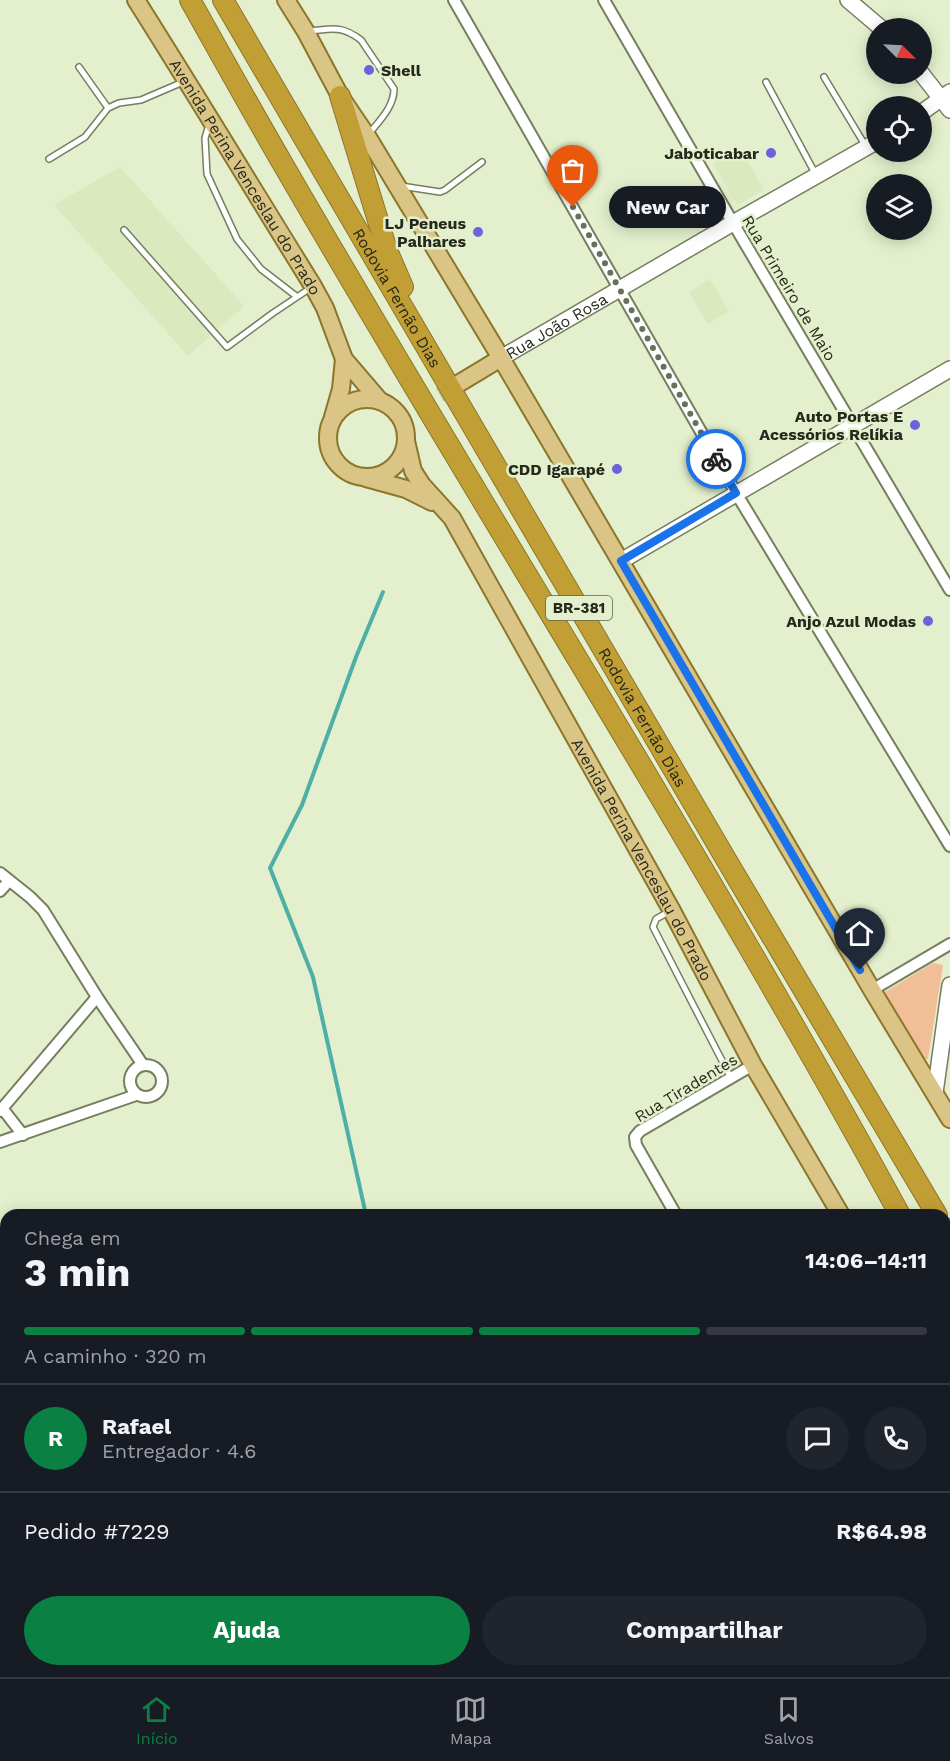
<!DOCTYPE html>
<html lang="pt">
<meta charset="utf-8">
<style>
body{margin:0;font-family:"Work Sans",sans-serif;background:#20242c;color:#f1f3f6;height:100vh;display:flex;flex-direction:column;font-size:22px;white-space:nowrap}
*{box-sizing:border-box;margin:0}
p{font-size:20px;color:#9ea1a6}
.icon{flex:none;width:33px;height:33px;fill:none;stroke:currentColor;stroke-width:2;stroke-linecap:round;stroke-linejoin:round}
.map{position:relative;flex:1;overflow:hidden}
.side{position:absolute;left:0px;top:1209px;width:951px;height:468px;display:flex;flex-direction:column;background:#171b24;border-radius:18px 18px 0 0;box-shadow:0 3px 15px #0003}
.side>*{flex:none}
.needle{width:39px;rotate:114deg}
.buttons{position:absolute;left:866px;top:18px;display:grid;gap:12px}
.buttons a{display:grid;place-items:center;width:66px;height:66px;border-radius:50%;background:#171b24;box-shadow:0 3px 15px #0003;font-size:30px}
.pin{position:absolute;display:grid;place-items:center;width:51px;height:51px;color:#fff;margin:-62px -26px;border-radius:50% 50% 50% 0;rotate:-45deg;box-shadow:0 0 6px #0007}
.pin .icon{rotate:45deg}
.courier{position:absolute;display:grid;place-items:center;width:60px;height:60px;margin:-30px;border:4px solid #1a73e8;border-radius:50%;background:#fff;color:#222;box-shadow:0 2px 8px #0007}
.bubble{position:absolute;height:42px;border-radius:21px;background:#171b24;box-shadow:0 3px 15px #0003;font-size:20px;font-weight:700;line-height:42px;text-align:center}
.overview em{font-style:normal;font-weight:700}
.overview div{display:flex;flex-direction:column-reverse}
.overview{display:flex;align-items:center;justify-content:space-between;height:102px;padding:0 24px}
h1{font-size:39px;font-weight:700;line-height:45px}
.bar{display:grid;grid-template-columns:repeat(4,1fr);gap:9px 6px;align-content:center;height:72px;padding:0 24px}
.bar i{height:8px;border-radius:4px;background:#363941}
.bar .current{background:#0b8043}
.bar p{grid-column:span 4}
.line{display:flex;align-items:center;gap:15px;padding:0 24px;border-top:2px solid #363941}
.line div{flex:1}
.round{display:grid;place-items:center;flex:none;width:63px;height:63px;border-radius:32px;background:#20242c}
.cta{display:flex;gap:12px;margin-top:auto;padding:12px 24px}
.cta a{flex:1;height:69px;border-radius:36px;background:#0b8043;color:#fff;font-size:24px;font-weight:700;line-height:69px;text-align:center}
.cta a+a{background:#20242c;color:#f1f3f6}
.tab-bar{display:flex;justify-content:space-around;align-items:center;height:84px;border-top:2px solid #363941;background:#171b24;font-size:16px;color:#9ea1a6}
.tab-bar a{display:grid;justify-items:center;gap:3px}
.tab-bar .current{color:#0b8043}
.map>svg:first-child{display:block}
.built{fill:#dbe9be}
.green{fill:#f1be98}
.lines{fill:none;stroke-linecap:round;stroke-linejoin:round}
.stream{stroke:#4eafa5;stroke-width:4}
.primary-tunnel{stroke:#bec8aa;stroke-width:16;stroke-dasharray:16 8;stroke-linecap:butt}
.service-casing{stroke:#757f5f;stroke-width:8}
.minor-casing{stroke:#757f5f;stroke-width:14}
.secondary-casing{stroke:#757f5f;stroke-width:18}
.primary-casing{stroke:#8b762c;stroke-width:20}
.motorway-casing{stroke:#8b762c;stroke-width:22}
.service{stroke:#fff;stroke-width:5}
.minor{stroke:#fff;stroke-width:10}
.secondary{stroke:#fff;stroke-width:15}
.primary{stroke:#dac586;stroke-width:16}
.motorway{stroke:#c29f35;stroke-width:20}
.done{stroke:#686f5a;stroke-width:6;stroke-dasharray:0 10.8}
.route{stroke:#1a73e8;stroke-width:8}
.poi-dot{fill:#6c63dc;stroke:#e4f0cd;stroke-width:2}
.labels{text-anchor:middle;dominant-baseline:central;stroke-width:5;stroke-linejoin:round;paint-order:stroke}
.shield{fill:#e4f0cd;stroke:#5e6551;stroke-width:1.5}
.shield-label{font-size:15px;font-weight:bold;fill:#25291c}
.poi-label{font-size:16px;font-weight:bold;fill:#25291c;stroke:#e4f0cd;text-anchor:end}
.street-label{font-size:16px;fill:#25291c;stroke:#e4f0cd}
</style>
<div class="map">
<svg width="950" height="1677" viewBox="0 0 950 1677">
<rect width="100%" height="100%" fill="#e4f0cd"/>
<g class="built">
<polygon points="740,148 764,190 738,205 713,164"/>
<polygon points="120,167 244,306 188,356 54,205"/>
<polygon points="710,279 729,311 708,324 689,292"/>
</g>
<g class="green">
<polygon points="933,963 943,965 928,1059 920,1060 883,993"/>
<polygon points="795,1671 843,1671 842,1677 801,1677"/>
</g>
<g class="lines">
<g class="stream">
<polyline points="366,1215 313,977 270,868 302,805 356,657 383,592"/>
<polyline points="167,1677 173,1671"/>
</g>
<polyline class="primary-tunnel" points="419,407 458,384"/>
<defs>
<g id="service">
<path d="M310 31C333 29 341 25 361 40L394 89C394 107 379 121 368 135"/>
<polyline points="79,67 108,108"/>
<polyline points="824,77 865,145"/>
<polyline points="766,82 816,175"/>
<polyline points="209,125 205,138 207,174 237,239 261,269 296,296"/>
<polyline points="49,159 85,137 108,108 119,103 141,100 183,82"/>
<polyline points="401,186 440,192 445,190 482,162"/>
<polyline points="124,230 227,347 273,313 312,287"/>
<polyline points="670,911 656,919 653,927 731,1078"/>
</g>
<g id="minor">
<polyline points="454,0 736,493 950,846"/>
<polyline points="604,0 733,223 950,590"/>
<polyline points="0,873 30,897 43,910 97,997 143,1065"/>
<polyline points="0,891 9,881"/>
<polyline points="872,990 950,944"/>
<circle cx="146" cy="1081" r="16"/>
<polyline points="2,1108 23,1135"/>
<polyline points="0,1111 97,997"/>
<polyline points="0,1142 136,1095"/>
<polyline points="676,1215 636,1145 635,1137 640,1131 753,1065"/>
<polyline points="604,1671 607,1677"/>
<polyline points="787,1671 796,1677"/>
<polyline points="407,1677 413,1671"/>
</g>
<g id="secondary">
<polyline points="848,0 881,28"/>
<polyline points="921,73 950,110"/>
<polyline points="921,113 950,92"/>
<path id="s1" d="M501 358 733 223 876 142"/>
<polyline points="621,561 950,369"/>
<polyline points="935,1093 950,985"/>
<polyline points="945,1419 950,1414"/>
<polyline points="859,1677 861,1671"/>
</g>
<g id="primary">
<path id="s2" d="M136 0C196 95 254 191 313 286L325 308 344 359 380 401"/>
<polyline points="286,0 306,32 340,96 367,136 501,358 872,990 950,1119"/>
<polyline points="458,384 501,358"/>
<circle cx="367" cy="438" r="39"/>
<polyline points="333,417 341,389 344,359"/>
<path id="s3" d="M406 441 413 471 422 485 452 518 672 911 753 1065 841 1215"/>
<polyline points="366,478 406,489 432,502"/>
<polyline points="945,1386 950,1394"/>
</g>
<g id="motorway">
<path d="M190 0C221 55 252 111 284 166 487 517 706 859 900 1215"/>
<path id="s4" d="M223 0 727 861 937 1215"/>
<polyline points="340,96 387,250 403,287"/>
<polyline points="945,1228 950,1237"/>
<polyline points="945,1297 950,1307"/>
</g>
</defs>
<use href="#service" class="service-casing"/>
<use href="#minor" class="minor-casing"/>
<use href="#secondary" class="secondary-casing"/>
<use href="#primary" class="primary-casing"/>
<use href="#motorway" class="motorway-casing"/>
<use href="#service" class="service"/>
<use href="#minor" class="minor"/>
<use href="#secondary" class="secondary"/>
<use href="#primary" class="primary"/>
<use href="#motorway" class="motorway"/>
</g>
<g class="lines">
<polyline class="done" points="573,207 716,459"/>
<polyline class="route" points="716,459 736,493 621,561 860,970"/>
</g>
<g class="poi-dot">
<circle cx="369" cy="70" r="6"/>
<circle cx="771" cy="153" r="6"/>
<circle cx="478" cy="232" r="6"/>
<circle cx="915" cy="425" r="6"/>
<circle cx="617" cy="469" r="6"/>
<circle cx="928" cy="621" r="6"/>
</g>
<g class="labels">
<rect class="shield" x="546" y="596" width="66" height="24" rx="4.5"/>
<g class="shield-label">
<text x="579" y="608">BR-381</text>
</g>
<g class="poi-label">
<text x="381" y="70" text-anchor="start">Shell</text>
<text x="759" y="153">Jaboticabar</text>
<text x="466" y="223">LJ Peneus<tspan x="466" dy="18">Palhares</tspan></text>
<text x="903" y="416">Auto Portas E<tspan x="903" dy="18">Acessórios Relíkia</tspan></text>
<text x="605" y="469">CDD Igarapé</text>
<text x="916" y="621">Anjo Azul Modas</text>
</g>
<g class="street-label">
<text stroke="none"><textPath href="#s2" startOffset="208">Avenida Perina Venceslau do Prado</textPath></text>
<text transform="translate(789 288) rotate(59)">Rua Primeiro de Maio</text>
<text stroke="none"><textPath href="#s4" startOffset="345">Rodovia Fernão Dias</textPath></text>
<text stroke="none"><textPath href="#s1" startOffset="64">Rua João Rosa</textPath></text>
<text stroke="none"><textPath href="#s4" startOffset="831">Rodovia Fernão Dias</textPath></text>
<text stroke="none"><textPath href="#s3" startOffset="483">Avenida Perina Venceslau do Prado</textPath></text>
<text transform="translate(686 1088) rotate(-31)">Rua Tiradentes</text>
</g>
</g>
</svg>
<div class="buttons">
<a><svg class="needle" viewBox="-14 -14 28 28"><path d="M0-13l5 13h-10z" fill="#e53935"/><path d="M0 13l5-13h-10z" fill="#9ea1a6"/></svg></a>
<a><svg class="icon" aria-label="locate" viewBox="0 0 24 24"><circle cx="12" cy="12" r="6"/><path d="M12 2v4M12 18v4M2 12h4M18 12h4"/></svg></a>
<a><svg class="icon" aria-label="layers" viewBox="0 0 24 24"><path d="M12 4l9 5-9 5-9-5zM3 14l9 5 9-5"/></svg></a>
</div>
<div class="pin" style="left:573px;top:207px;background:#ea580c"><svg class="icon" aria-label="bag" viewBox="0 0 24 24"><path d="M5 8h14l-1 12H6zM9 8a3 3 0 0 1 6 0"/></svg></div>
<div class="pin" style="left:860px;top:970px;background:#1f2937"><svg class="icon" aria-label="home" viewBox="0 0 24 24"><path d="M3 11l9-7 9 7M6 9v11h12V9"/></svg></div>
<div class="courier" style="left:716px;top:459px"><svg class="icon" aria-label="bike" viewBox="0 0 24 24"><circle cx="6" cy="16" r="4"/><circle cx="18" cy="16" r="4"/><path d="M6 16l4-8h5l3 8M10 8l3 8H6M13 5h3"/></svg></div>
<div class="bubble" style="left:609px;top:186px;width:117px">New Car</div>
<section class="side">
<div class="overview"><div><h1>3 min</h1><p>Chega em</p></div><em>14:06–14:11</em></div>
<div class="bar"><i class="current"></i><i class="current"></i><i class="current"></i><i></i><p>A caminho · 320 m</p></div>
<div class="line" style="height:108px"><b class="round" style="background:#0b8043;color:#fff">R</b><div><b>Rafael</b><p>Entregador · 4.6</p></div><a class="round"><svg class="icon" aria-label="chat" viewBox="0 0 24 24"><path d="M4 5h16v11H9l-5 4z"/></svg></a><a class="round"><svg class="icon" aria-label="phone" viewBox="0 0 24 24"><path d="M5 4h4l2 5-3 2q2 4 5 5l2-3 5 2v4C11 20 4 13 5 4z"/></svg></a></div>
<div class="line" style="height:78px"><div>Pedido #7229</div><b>R$64.98</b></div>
<div class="cta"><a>Ajuda</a><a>Compartilhar</a></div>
</section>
</div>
<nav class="tab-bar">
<a class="current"><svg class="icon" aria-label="home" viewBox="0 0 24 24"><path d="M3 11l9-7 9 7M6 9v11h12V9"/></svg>Início</a>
<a><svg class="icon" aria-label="map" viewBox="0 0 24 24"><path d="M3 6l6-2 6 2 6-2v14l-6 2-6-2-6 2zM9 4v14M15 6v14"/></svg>Mapa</a>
<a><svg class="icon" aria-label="saved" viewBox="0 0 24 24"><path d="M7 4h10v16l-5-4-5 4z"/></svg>Salvos</a>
</nav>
